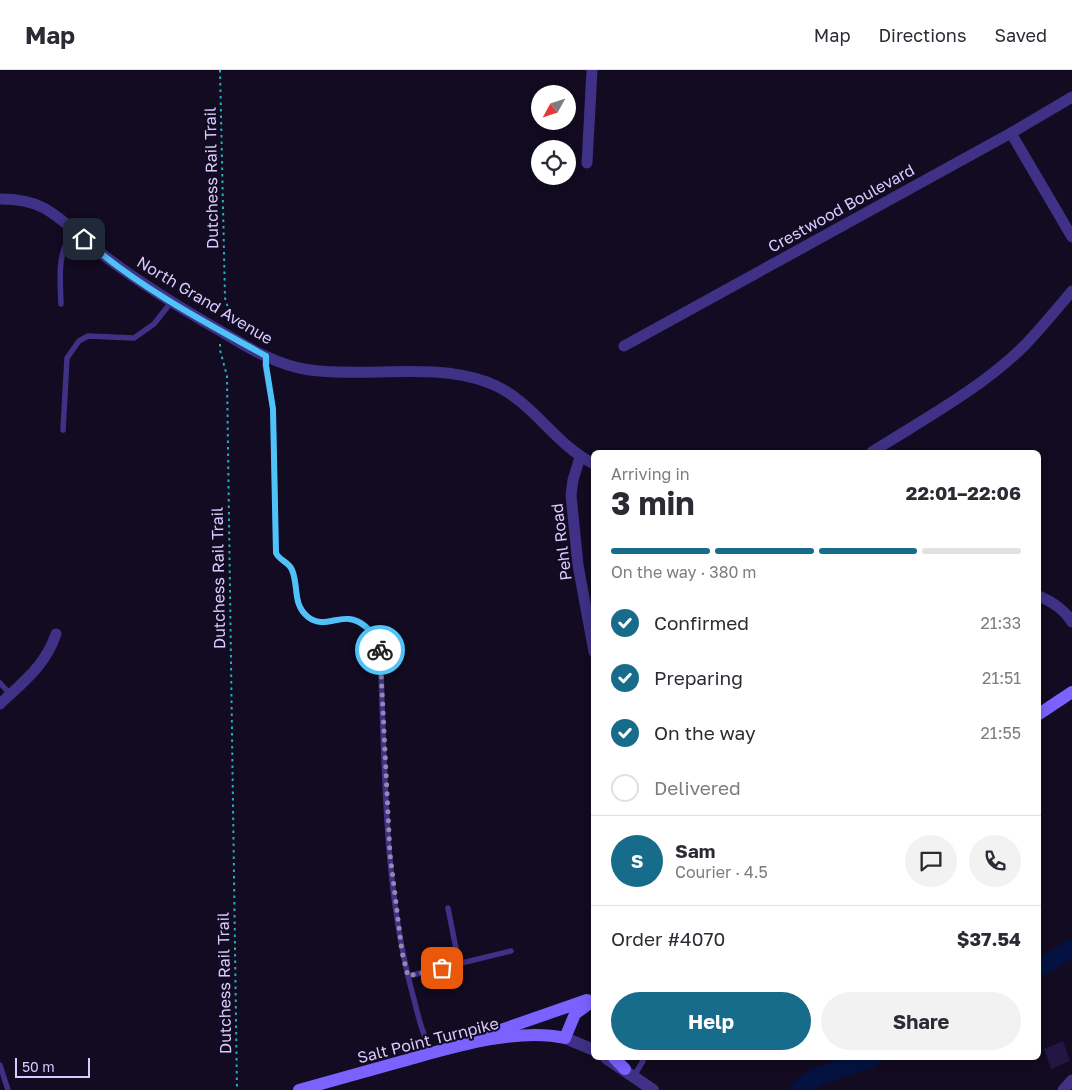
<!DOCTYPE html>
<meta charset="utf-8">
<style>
body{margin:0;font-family:"Golos Text",sans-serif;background:#f2f2f3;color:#2b2b33;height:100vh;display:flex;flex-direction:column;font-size:19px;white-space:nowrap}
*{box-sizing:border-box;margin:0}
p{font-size:16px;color:#7c7c81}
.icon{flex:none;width:28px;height:28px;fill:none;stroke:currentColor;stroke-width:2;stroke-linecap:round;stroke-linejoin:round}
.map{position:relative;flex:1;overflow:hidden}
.sheet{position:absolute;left:591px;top:380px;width:450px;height:610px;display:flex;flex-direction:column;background:#fff;border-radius:8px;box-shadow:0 2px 12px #0003}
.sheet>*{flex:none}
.needle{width:32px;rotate:230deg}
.fabs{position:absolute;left:531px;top:15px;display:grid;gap:10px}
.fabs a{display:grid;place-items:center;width:45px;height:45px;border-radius:50%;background:#fff;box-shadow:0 2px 12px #0003;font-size:25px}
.scale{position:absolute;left:15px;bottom:12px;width:75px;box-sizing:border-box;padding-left:5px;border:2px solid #d8cbff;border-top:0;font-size:14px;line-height:18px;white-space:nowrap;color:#d8cbff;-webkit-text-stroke:4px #120b21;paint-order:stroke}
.pin{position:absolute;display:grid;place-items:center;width:42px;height:42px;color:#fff;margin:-21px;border-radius:10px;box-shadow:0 2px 8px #0006}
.courier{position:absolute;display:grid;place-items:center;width:50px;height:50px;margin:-25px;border:4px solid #4fc3f7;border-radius:50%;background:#fff;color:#222;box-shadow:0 1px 6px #0007}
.summary em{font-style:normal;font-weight:700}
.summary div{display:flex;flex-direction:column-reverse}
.summary{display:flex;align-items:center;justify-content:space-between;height:85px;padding:0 20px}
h1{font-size:32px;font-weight:700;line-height:38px}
.bar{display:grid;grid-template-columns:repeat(4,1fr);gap:8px 5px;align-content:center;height:60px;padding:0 20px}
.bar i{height:6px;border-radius:4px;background:#e1e1e2}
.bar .current{background:#186c8b}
.bar p{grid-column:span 4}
.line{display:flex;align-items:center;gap:12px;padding:0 20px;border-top:1px solid #e1e1e2}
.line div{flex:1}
.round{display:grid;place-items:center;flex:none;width:52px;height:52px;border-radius:26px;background:#f2f2f3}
ol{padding:0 20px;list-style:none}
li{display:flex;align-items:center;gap:15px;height:55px}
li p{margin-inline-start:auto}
li .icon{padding:5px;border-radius:50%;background:#186c8b;color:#fff;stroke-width:4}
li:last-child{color:#7c7c81}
li i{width:28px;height:28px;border:2px solid #e1e1e2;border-radius:50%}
.primary-button{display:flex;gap:10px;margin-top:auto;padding:10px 20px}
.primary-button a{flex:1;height:58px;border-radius:30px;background:#186c8b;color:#fff;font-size:20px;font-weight:700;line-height:58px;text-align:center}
.primary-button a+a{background:#f2f2f3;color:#2b2b33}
header{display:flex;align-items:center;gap:30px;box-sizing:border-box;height:70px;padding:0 25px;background:#fff;border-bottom:1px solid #e1e1e2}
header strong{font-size:24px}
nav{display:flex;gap:28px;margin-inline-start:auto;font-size:18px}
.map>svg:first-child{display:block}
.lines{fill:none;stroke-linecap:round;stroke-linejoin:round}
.river{stroke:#041241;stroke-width:18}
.building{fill:#251544}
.path{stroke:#21b1bd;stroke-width:2;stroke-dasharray:2.5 4;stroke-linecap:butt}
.service{stroke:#3f3185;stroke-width:5.5}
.minor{stroke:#3f3185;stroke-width:11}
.tertiary{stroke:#3f3185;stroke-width:12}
.secondary{stroke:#7b62ff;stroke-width:12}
.done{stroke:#9388b1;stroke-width:5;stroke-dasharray:0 9}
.route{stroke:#4fc3f7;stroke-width:6}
.labels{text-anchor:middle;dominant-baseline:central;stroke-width:4;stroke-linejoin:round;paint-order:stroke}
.street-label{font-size:16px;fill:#d8cbff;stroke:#120b21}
</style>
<header>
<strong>Map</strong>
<nav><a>Map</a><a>Directions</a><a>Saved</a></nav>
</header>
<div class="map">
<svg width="1072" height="1020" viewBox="0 0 1072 1020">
<rect width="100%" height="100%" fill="#120b21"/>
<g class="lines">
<g class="river">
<polyline points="1039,898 1072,878"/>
<polyline points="799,1020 816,1007 872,988"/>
</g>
</g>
<polygon class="building" points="1063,971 1070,991 1051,999 1044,979"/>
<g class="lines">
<g class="path">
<polyline points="220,0 225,228 230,244 230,254"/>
<polyline points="220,274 220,280 227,306 237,1020"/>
</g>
<g class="service">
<path d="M61 234C60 205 57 185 73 160"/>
<path d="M266 286 265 295 273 339 276 483C280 491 288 492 292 499 299 515 292 533 307 546 330 566 356 523 380 578 385 690 383 810 411 918 417 940 421 962 432 983"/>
<polyline points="63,360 67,288 79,271 88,266 134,268 154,254 172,231"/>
<polyline points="0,613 10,624"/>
<polyline points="448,838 459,894"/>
<polyline points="408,906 511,881"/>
<polyline points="0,995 8,1020"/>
<polyline points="634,1006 643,991 642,988"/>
</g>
<g class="minor">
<polyline points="1011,63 1072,167"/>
<polyline points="587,93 592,0"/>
<path d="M0 129C15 129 31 131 44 138 67 151 85 172 106 187 143 215 184 240 224 263 250 279 279 296 310 300 368 308 430 292 487 312 533 329 552 373 594 394"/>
<polyline points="624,276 1011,63 1072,27"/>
<path d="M872 382C924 349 982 318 1026 274 1042 257 1057 239 1072 221"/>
<polyline points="580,387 573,410 571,425 578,495 594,582"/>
<path d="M1039 526C1053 532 1064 539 1072 552"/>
<path d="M0 634C24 611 45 596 56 564"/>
<polyline points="1063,1020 1072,1010"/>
</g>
<g class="tertiary">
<polyline points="565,968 594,980"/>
<polyline points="606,988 653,1020"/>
</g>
<g class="secondary">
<polyline points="1039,644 1072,622"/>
<polyline points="492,963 587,930"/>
<polyline points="614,988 625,999"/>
<path d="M299 1020C334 1010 368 1001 403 991 450 978 517 957 565 968L575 944 594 930"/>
</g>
</g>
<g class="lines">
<polyline class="done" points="380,580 390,784 402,882 408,906 442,898"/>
<path class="route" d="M84 169C135 215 206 253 266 286V295L273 339 276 483C280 491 289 492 292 500 299 516 292 534 308 547 327 562 343 537 366 557 373 563 378 571 380 580"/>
</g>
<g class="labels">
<g class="street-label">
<text transform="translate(211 108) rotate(-91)">Dutchess Rail Trail</text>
<text transform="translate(841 138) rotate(-29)">Crestwood Boulevard</text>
<text transform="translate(205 230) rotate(31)">North Grand Avenue</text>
<text transform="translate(561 472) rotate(-97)">Pehl Road</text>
<text transform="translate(218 508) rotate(-91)">Dutchess Rail Trail</text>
<text transform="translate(224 913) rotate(-91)">Dutchess Rail Trail</text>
<text transform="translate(428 970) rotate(-14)">Salt Point Turnpike</text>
</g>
</g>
</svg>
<div class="fabs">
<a><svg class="needle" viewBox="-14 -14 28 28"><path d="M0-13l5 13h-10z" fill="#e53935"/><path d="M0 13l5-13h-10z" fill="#7c7c81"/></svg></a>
<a><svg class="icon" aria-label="locate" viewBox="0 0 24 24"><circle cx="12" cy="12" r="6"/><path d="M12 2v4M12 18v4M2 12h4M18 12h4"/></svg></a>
</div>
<div class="scale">50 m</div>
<div class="pin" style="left:442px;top:898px;background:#ea580c"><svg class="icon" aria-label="bag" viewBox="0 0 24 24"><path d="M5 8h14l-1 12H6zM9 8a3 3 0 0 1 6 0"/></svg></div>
<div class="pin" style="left:84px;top:169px;background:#1f2937"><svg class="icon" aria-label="home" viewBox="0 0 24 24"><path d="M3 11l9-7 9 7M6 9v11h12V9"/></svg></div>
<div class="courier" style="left:380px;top:580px"><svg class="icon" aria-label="bike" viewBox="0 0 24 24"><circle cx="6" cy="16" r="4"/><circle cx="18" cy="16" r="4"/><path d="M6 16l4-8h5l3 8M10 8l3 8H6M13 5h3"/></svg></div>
<section class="sheet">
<div class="summary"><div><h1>3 min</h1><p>Arriving in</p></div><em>22:01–22:06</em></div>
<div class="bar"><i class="current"></i><i class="current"></i><i class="current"></i><i></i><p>On the way · 380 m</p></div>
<ol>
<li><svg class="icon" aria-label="check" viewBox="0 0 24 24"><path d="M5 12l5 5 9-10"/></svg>Confirmed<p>21:33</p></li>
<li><svg class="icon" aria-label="check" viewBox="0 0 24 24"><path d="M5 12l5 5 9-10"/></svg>Preparing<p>21:51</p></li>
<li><svg class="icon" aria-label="check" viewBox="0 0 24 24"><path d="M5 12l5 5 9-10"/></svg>On the way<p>21:55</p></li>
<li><i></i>Delivered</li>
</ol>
<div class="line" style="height:90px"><b class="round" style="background:#186c8b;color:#fff">S</b><div><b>Sam</b><p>Courier · 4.5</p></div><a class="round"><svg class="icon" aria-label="chat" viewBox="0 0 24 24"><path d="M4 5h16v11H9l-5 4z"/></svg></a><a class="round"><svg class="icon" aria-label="phone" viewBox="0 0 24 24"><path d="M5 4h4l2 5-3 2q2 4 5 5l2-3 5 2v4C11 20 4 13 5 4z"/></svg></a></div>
<div class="line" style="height:65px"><div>Order #4070</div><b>$37.54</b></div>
<div class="primary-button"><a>Help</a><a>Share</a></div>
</section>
</div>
